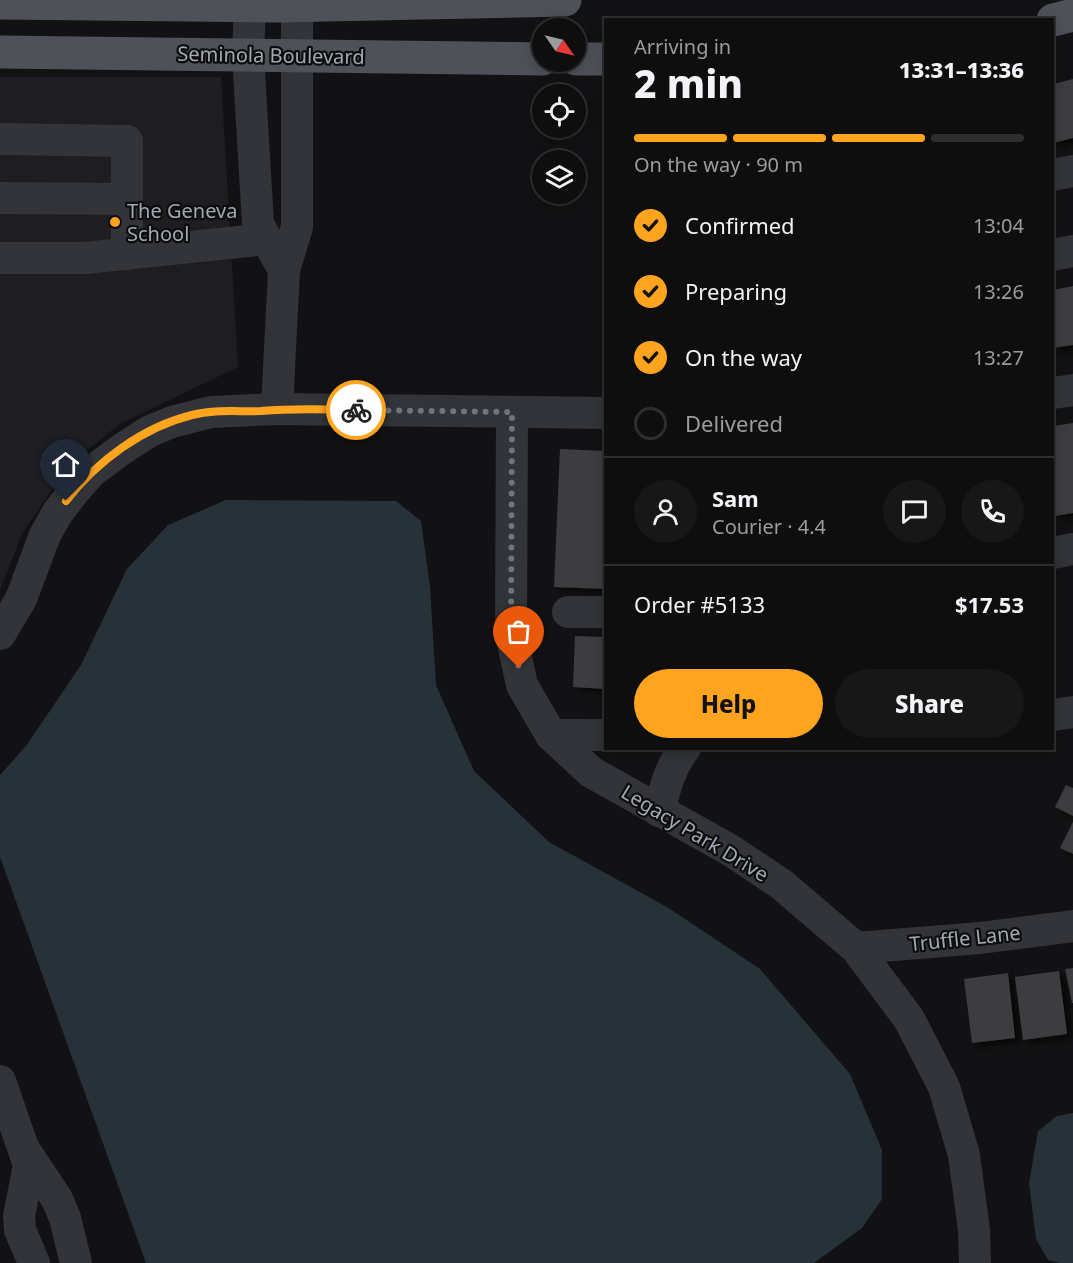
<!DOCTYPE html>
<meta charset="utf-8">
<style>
body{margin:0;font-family:"Noto Sans",sans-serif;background:#171718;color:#f1f3f6;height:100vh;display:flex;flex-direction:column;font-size:22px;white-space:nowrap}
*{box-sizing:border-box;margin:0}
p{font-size:20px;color:#9b9c9e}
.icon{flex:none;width:33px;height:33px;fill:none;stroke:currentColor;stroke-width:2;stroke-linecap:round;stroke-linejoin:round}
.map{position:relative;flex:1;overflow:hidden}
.drawer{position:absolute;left:604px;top:18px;width:450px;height:732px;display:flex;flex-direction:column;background:#0e0e0f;border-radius:0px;box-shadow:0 3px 15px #0003,0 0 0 2px #2e2e2f}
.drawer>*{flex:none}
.needle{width:39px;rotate:124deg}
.fabs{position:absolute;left:532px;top:18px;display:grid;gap:12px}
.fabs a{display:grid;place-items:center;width:54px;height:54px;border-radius:50%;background:#0e0e0f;box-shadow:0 3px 15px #0003,0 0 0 2px #2e2e2f;font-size:30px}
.pin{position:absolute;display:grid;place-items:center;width:51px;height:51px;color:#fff;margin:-62px -26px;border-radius:50% 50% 50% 0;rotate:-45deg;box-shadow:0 0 6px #0007}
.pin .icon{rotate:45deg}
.courier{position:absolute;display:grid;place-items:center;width:60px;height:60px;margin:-30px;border:4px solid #ffa41e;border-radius:50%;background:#fff;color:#222;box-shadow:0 2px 8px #0007}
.head em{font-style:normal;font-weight:800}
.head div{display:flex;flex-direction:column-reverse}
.head{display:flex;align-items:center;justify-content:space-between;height:102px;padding:0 30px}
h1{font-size:39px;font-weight:800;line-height:45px}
.bar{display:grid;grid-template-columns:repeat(4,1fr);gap:9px 6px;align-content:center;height:72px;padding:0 30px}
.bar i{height:8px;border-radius:4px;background:#2e2e2f}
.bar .on{background:#ffa41e}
.bar p{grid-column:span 4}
.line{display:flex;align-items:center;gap:15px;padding:0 30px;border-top:2px solid #2e2e2f}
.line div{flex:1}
.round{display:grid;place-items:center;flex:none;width:63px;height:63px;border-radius:32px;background:#171718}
ol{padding:0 30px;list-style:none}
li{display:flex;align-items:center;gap:18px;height:66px}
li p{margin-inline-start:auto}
li .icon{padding:6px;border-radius:50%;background:#ffa41e;color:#111;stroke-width:4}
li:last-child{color:#9b9c9e}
li i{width:33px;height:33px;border:3px solid #2e2e2f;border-radius:50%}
.action{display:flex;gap:12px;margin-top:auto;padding:12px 30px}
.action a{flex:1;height:69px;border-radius:36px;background:#ffa41e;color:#111;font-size:24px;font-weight:800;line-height:69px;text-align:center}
.action a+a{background:#171718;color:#f1f3f6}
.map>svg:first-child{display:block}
.built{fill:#1e1e21}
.water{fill:#273238}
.building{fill:#3c3d41;filter:url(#shadow)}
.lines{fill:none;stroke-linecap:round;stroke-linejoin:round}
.minor{stroke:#323439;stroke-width:32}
.major{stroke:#4e5158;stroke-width:33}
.done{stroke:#70747d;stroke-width:6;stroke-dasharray:0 10.8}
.route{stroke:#ffa41e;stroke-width:8}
.poi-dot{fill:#ffa41e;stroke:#0d0d0e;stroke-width:2}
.labels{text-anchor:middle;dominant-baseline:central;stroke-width:4.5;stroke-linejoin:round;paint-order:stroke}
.street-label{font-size:20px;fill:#a2a9b5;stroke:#0d0d0e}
.poi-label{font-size:20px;fill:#a2a9b5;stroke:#0d0d0e;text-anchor:start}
</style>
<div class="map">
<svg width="1073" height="1263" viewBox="0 0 1073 1263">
<defs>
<filter id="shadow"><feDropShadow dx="6" dy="4" stdDeviation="3" flood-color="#0009"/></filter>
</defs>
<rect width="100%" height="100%" fill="#121214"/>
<polygon class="built" points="0,77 221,77 238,367 120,424 69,464 22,534 0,590"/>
<g class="water">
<polygon points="226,500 396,501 421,521 430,587 436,685 474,771 549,842 667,907 760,969 850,1074 882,1150 882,1199 862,1228 814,1263 146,1263 0,857 0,775 26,746 81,665 127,569 168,525"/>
<polygon points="1073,1113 1073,1263 1060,1263 1048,1260 1036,1239 1029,1183 1038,1131 1057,1116"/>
</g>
<g class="building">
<polygon points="1073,79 1073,138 1053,143 1053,84"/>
<polygon points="1073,286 1073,345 1053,348 1053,290"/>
<polygon points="1073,423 1073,513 1055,516 1053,502 1053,426"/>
<polygon points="560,449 606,451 606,589 554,587"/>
<polygon points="575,636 606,637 606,689 573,687"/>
<polygon points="1066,785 1073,788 1073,816 1055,807"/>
<polygon points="1073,822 1073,854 1060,848"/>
<polygon points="1073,968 1073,1003 1072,1003 1065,969"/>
<polygon points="1059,971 1067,1034 1023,1040 1015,977"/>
<polygon points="1008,973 1015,1038 972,1043 964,979"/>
</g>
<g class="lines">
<g class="minor">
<polyline points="250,0 248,55 258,224 284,270"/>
<polyline points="0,139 127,141 127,254"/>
<polyline points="1053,175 1073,171"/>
<polyline points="0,198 127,199"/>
<polyline points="1053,255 1073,251"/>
<polyline points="0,258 85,258 266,239"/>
<polyline points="1053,393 1073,390"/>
<polyline points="277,409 284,270 297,227 297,0"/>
<polyline points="512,412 511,634 522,685 551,735 591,772 730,850 781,884 856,948 909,1019 944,1087 964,1155 974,1230 975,1263"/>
<polyline points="1053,553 1073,549"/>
<polyline points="568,612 606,612"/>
<polyline points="0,634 21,599 45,535 58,512 75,490 91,472 122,449 150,431 172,422 211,412 277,409 606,413"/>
<polyline points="1053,715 1073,712"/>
<polyline points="551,735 606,735"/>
<path d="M659 811C665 788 670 767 685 748"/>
<polyline points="856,948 980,938 1073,926"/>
<polyline points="0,1081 29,1165 19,1216 20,1230 34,1263"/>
<polyline points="25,1151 57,1199 65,1218 76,1263"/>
</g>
<g class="major">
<polyline points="0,3 278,6 565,0"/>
<polyline points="1053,20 1073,15"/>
<polyline points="0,52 543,59"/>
<polyline points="576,59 606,59"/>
</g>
</g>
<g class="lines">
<polyline class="done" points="356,410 512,412 511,634 519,668"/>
<path class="route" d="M66 501C97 461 143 427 192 415 215 409 238 412 261 411 293 408 324 409 356 410"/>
</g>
<circle class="poi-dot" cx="115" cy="222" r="6"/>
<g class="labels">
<g class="street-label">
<text transform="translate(271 55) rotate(1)">Seminola Boulevard</text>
<text transform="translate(695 833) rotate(31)">Legacy Park Drive</text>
<text transform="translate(965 938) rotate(-6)">Truffle Lane</text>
</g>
<g class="poi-label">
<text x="127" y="210">The Geneva<tspan x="127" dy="23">School</tspan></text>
</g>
</g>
</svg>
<div class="fabs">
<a><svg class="needle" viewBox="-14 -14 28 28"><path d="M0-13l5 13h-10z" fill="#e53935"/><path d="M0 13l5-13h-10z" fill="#9b9c9e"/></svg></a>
<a><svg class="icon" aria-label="locate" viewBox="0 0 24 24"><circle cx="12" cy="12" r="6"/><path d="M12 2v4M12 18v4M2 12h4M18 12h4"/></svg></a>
<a><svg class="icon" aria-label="layers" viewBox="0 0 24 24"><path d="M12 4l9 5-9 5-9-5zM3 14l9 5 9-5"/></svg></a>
</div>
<div class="pin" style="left:519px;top:668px;background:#ea580c"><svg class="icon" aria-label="bag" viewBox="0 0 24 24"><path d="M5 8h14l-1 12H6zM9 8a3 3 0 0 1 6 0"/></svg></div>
<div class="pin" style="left:66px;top:501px;background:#1f2937"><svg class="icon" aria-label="home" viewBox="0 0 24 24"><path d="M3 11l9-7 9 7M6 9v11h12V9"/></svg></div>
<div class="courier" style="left:356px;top:410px"><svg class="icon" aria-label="bike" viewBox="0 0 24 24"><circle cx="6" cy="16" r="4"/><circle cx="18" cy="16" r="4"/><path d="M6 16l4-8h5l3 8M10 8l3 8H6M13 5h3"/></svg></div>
<section class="drawer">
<div class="head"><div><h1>2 min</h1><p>Arriving in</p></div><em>13:31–13:36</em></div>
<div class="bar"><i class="on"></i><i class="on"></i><i class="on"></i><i></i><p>On the way · 90 m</p></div>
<ol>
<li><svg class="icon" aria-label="check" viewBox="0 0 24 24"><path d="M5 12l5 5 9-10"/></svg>Confirmed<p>13:04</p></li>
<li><svg class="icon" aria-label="check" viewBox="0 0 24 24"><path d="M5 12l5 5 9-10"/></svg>Preparing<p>13:26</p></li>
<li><svg class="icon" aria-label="check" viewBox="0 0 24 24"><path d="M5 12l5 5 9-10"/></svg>On the way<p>13:27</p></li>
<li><i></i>Delivered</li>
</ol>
<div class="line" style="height:108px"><a class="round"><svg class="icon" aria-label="person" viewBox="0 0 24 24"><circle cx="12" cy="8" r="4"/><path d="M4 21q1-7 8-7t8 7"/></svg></a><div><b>Sam</b><p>Courier · 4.4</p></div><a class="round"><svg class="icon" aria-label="chat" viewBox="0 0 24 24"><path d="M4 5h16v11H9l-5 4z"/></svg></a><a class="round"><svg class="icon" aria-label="phone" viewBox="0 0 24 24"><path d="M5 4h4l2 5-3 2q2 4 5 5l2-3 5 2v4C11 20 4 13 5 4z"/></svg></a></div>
<div class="line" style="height:78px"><div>Order #5133</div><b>$17.53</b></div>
<div class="action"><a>Help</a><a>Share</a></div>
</section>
</div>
